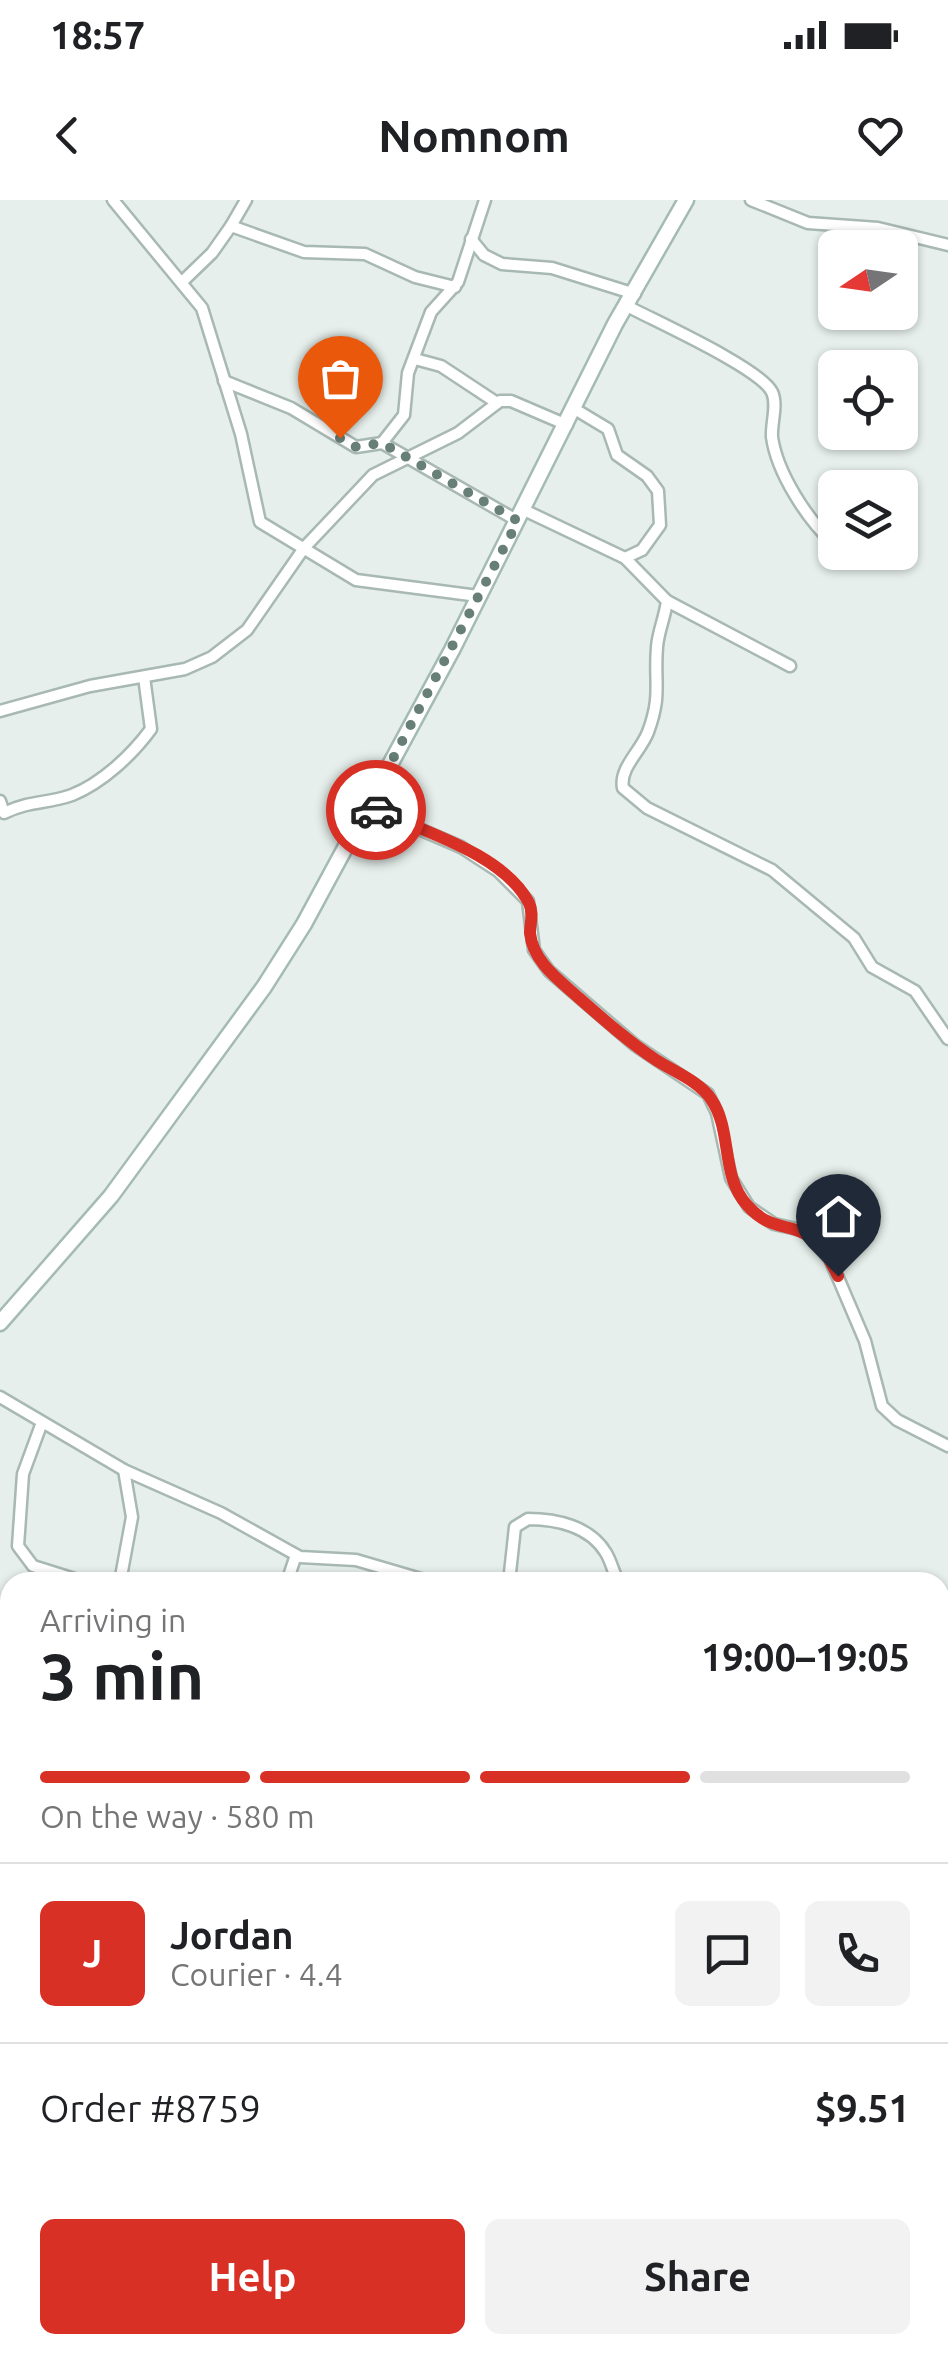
<!DOCTYPE html>
<meta charset="utf-8">
<style>
body{margin:0;font-family:Ubuntu,sans-serif;background:#f2f2f2;color:#202124;height:100vh;display:flex;flex-direction:column;font-size:38px;white-space:nowrap}
*{box-sizing:border-box;margin:0}
p{font-size:32px;color:#757577}
.icon{flex:none;width:55px;height:55px;fill:none;stroke:currentColor;stroke-width:2;stroke-linecap:round;stroke-linejoin:round}
.map{position:relative;flex:1;overflow:hidden}
.sheet{position:absolute;left:0px;top:1372px;width:950px;height:782px;display:flex;flex-direction:column;background:#fff;border-radius:30px 30px 0 0;box-shadow:0 2px 8px #0004}
.sheet>*{flex:none}
.needle{width:65px;rotate:257deg}
.fabs{position:absolute;left:818px;top:30px;display:grid;gap:20px}
.fabs a{display:grid;place-items:center;width:100px;height:100px;border-radius:15px;background:#fff;box-shadow:0 2px 8px #0004;font-size:50px}
.pin{position:absolute;display:grid;place-items:center;width:85px;height:85px;color:#fff;margin:-102px -42px;border-radius:50% 50% 50% 0;rotate:-45deg;box-shadow:0 0 10px #0007}
.pin .icon{rotate:45deg}
.courier{position:absolute;display:grid;place-items:center;width:100px;height:100px;margin:-50px;border:8px solid #d93025;border-radius:50%;background:#fff;color:#222;box-shadow:0 2px 12px #0007}
.headline em{font-style:normal;font-weight:700}
.headline div{display:flex;flex-direction:column-reverse}
.headline{display:flex;align-items:center;justify-content:space-between;height:170px;padding:0 40px}
h1{font-size:65px;font-weight:700;line-height:75px}
.bar{display:grid;grid-template-columns:repeat(4,1fr);gap:15px 10px;align-content:center;height:120px;padding:0 40px}
.bar i{height:12px;border-radius:8px;background:#e0e0e0}
.bar .active{background:#d93025}
.bar p{grid-column:span 4}
.line{display:flex;align-items:center;gap:25px;padding:0 40px;border-top:2px solid #e0e0e0}
.line div{flex:1}
.round{display:grid;place-items:center;flex:none;width:105px;height:105px;border-radius:15px;background:#f2f2f2}
.action{display:flex;gap:20px;margin-top:auto;padding:20px 40px}
.action a{flex:1;height:115px;border-radius:15px;background:#d93025;color:#fff;font-size:40px;font-weight:700;line-height:115px;text-align:center}
.action a+a{background:#f2f2f2;color:#202124}
.status{display:flex;justify-content:space-between;align-items:center;height:70px;padding:0 50px;background:#fff;direction:ltr}
.status svg{height:28px;fill:currentColor}
header{display:flex;justify-content:space-between;align-items:center;height:130px;padding:0 40px;background:#fff;font-size:45px;font-weight:700}
.map>svg:first-child{display:block}
.lines{fill:none;stroke-linecap:round;stroke-linejoin:round}
.street-casing{stroke:#a8b8b2;stroke-width:15}
.secondary-casing{stroke:#a4bbb3;stroke-width:19}
.street{stroke:#fff;stroke-width:10}
.secondary{stroke:#fff;stroke-width:14}
.done{stroke:#687f78;stroke-width:10;stroke-dasharray:0 18}
.route{stroke:#d93025;stroke-width:12}
</style>
<div class="status"><b>18:57</b><svg viewBox="0 0 49 12"><path d="M0 12V9h3v3zM5 12V6h3v6zM10 12V3h3v9zM15 12V0h3v12zM26 1h20v11H26zM47 4h2v5h-2z"/></svg></div>
<header><svg class="icon" aria-label="back" viewBox="0 0 24 24"><path d="M15 5l-7 7 7 7"/></svg>Nomnom<svg class="icon" aria-label="heart" viewBox="0 0 24 24"><path d="M12 20l-8-8c-3-5 5-10 8-4 3-6 11-1 8 4z"/></svg></header>
<div class="map">
<svg width="948" height="2153" viewBox="0 0 948 2153">
<rect width="100%" height="100%" fill="#e6efeb"/>
<g class="lines">
<defs>
<g id="street">
<polyline points="113,0 202,108 241,234 260,322 356,380 478,396"/>
<polyline points="751,0 808,23 878,28 948,45"/>
<polyline points="231,26 246,0"/>
<polyline points="471,39 484,55 502,64 552,68 635,94"/>
<polyline points="183,81 212,53 231,26 304,52 365,54 415,77 455,87"/>
<path d="M627 106C655 121 760 168 772 192 778 205 771 223 772 237 777 273 807 319 833 343"/>
<polyline points="415,159 441,166 497,203"/>
<polyline points="224,181 291,208 356,247 382,243 518,321"/>
<polyline points="573,208 608,229 617,255 647,276 658,291 660,325 642,350 625,358"/>
<polyline points="382,243 404,215 408,173 431,112 458,82 485,0"/>
<path d="M524 310 625 358 667 401C665 417 658 432 657 447 654 482 662 495 648 532 641 551 619 568 623 588L647 608 772 670 854 738 872 767 915 791 948 839"/>
<polyline points="667,401 790,466"/>
<polyline points="0,511 90,486 185,469 212,457 247,430 304,348 373,275 458,233 500,201 511,201 567,225"/>
<path d="M0 601 4 613C31 600 47 604 72 595 102 583 132 555 151 529L144 477"/>
<polyline points="368,607 461,647 498,671 528,701 534,750 549,771 635,845 708,894 717,913 731,978 749,1007 774,1024 806,1031 830,1059 865,1141 882,1206 897,1220 948,1246"/>
<polyline points="0,1197 124,1270 221,1313 300,1357 356,1360 431,1382"/>
<polyline points="41,1225 23,1274 18,1346 33,1366 84,1382"/>
<polyline points="120,1382 132,1317 124,1270"/>
<polyline points="287,1382 296,1355"/>
<path d="M509 1382 515 1327 528 1319C556 1319 590 1326 606 1353 612 1363 613 1373 619 1382"/>
<polyline points="940,1410 948,1408"/>
<polyline points="940,1881 948,1882"/>
<polyline points="69,2145 69,2153"/>
<polyline points="458,2145 459,2153"/>
</g>
<polyline id="secondary" points="0,1123 111,996 264,787 304,724 452,450 615,124 686,0"/>
</defs>
<use href="#street" class="street-casing"/>
<use href="#secondary" class="secondary-casing"/>
<use href="#street" class="street"/>
<use href="#secondary" class="secondary"/>
</g>
<g class="lines">
<polyline class="done" points="340,238 356,247 382,243 518,321 368,606 376,610"/>
<path class="route" d="M376 610C422 631 504 654 529 703 534 713 530 723 530 733 533 762 559 780 579 798 604 820 629 842 656 860 673 871 700 882 711 899 733 931 720 975 747 1005 781 1044 805 1006 838 1076"/>
</g>
</svg>
<div class="fabs">
<a><svg class="needle" viewBox="-14 -14 28 28"><path d="M0-13l5 13h-10z" fill="#e53935"/><path d="M0 13l5-13h-10z" fill="#757577"/></svg></a>
<a><svg class="icon" aria-label="locate" viewBox="0 0 24 24"><circle cx="12" cy="12" r="6"/><path d="M12 2v4M12 18v4M2 12h4M18 12h4"/></svg></a>
<a><svg class="icon" aria-label="layers" viewBox="0 0 24 24"><path d="M12 4l9 5-9 5-9-5zM3 14l9 5 9-5"/></svg></a>
</div>
<div class="pin" style="left:340px;top:238px;background:#ea580c"><svg class="icon" aria-label="bag" viewBox="0 0 24 24"><path d="M5 8h14l-1 12H6zM9 8a3 3 0 0 1 6 0"/></svg></div>
<div class="pin" style="left:838px;top:1076px;background:#1f2937"><svg class="icon" aria-label="home" viewBox="0 0 24 24"><path d="M3 11l9-7 9 7M6 9v11h12V9"/></svg></div>
<div class="courier" style="left:376px;top:610px"><svg class="icon" aria-label="car" viewBox="0 0 24 24"><path d="M5 17H2v-5l4-1 3-4h7l3 4 3 1v5h-3M9 17h6M6 11h13"/><circle cx="7" cy="17" r="2"/><circle cx="17" cy="17" r="2"/></svg></div>
<section class="sheet">
<div class="headline"><div><h1>3 min</h1><p>Arriving in</p></div><em>19:00–19:05</em></div>
<div class="bar"><i class="active"></i><i class="active"></i><i class="active"></i><i></i><p>On the way · 580 m</p></div>
<div class="line" style="height:180px"><b class="round" style="background:#d93025;color:#fff">J</b><div><b>Jordan</b><p>Courier · 4.4</p></div><a class="round"><svg class="icon" aria-label="chat" viewBox="0 0 24 24"><path d="M4 5h16v11H9l-5 4z"/></svg></a><a class="round"><svg class="icon" aria-label="phone" viewBox="0 0 24 24"><path d="M5 4h4l2 5-3 2q2 4 5 5l2-3 5 2v4C11 20 4 13 5 4z"/></svg></a></div>
<div class="line" style="height:130px"><div>Order #8759</div><b>$9.51</b></div>
<div class="action"><a>Help</a><a>Share</a></div>
</section>
</div>
